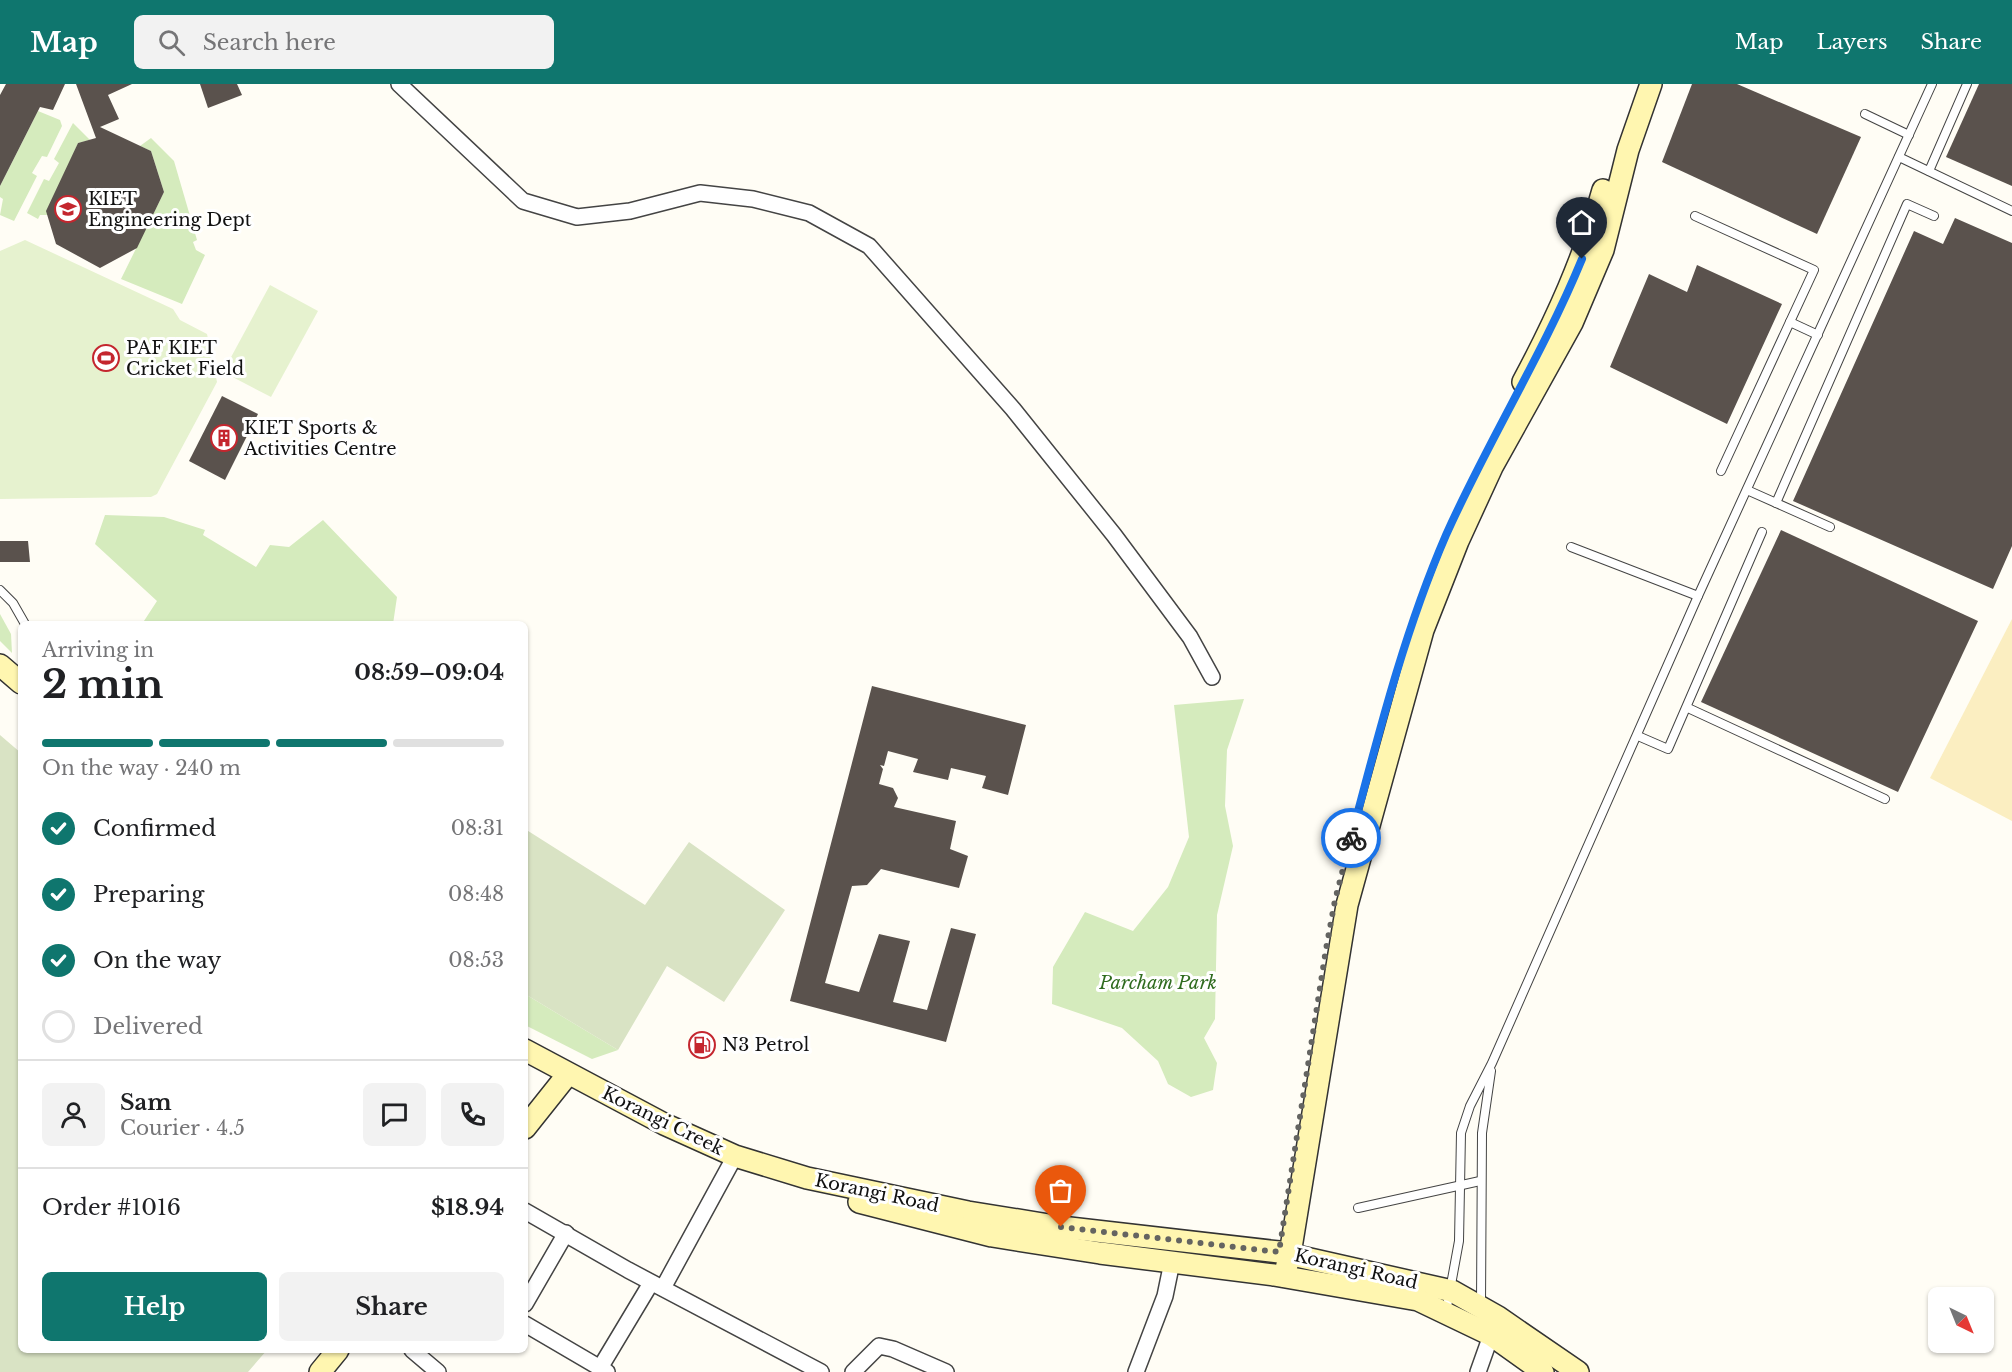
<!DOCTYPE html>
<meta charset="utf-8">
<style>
body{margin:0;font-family:"Libre Baskerville",serif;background:#f2f2f2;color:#202124;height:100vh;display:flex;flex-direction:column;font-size:22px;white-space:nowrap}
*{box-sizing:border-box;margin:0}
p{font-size:20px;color:#757577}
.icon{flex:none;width:33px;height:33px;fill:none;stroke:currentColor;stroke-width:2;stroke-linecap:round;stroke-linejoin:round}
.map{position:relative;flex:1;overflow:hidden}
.drawer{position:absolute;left:18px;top:537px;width:510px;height:732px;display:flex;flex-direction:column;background:#fff;border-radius:9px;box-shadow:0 2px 4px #0004}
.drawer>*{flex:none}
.needle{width:39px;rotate:137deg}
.fabs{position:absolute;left:1928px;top:1203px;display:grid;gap:12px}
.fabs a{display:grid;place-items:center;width:66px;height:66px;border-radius:9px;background:#fff;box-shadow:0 2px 4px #0004;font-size:30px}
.pin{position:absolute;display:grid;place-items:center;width:51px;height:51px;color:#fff;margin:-62px -26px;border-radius:50% 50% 50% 0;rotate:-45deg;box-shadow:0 0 6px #0007}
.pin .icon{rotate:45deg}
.courier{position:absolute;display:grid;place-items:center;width:60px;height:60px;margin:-30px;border:4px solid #1a73e8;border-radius:50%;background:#fff;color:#222;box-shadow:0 2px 8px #0007}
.overview em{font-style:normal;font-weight:800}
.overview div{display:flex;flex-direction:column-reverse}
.overview{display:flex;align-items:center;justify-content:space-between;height:102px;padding:0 24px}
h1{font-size:39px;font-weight:800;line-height:45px}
.bar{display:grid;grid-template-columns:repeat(4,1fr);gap:9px 6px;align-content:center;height:72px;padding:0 24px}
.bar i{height:8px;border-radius:4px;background:#e0e0e0}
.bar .current{background:#0f766e}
.bar p{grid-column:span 4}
.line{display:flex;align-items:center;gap:15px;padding:0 24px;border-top:2px solid #e0e0e0}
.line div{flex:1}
.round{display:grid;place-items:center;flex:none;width:63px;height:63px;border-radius:9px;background:#f2f2f2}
ol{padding:0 24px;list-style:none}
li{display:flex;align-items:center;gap:18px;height:66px}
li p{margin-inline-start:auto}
li .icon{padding:6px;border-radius:50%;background:#0f766e;color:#fff;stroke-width:4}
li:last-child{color:#757577}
li i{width:33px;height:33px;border:3px solid #e0e0e0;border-radius:50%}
.action{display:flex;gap:12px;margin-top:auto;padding:12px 24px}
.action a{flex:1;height:69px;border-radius:9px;background:#0f766e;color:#fff;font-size:24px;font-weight:800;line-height:69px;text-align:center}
.action a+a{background:#f2f2f2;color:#202124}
header{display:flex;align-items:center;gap:36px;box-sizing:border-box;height:84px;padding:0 30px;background:#0f766e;color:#fff}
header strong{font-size:28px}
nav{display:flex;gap:33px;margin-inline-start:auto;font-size:21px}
.search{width:420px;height:54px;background:#f2f2f2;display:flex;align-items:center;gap:15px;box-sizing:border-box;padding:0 21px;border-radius:9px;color:#757577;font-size:22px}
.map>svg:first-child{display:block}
.green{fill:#d5ebbd}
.sand{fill:#fbeec1}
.cemetery{fill:#d9e3c4}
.pitch{fill:#e6f2cf}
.building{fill:#5a524d}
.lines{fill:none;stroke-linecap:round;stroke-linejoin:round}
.lane-casing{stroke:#444;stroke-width:10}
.street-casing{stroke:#444;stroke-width:18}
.secondary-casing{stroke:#333;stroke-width:24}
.lane{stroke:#fff;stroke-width:8}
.street{stroke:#fff;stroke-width:15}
.secondary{stroke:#fff6b0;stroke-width:21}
.done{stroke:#646461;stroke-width:6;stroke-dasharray:0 10.8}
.route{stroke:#1a73e8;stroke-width:8}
.labels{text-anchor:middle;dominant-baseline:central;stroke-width:6;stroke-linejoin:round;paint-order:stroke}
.poi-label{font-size:18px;fill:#111;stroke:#fff;text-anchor:start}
.park-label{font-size:18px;font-style:italic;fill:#2f6b1f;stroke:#fff}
.street-label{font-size:18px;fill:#111;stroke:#fff}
</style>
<header>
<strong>Map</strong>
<div class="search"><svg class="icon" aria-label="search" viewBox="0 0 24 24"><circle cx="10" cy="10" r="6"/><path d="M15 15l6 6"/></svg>Search here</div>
<nav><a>Map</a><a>Layers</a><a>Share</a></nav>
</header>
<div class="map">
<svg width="2012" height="1288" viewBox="0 0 2012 1288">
<rect width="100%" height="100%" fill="#fffdf5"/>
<g class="green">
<polygon points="38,27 60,36 62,42 47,73 42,72 32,89 37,92 14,137 0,131 3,115 0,113 0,102"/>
<polygon points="73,39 90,56 78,59 47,131 40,131 38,135 27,129 44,95 49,97 59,79 54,75"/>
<polygon points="151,54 174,77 197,156 193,158 196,166 205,171 182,220 121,195 164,108 151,67 140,62"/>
<polygon points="105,431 164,433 205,446 203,451 256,483 270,461 289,463 323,436 397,513 393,540 142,540 157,517 95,460"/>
<polygon points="0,530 11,550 12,569 0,557"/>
<polygon points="1244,615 1227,666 1225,722 1233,762 1217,831 1215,935 1204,954 1217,979 1213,1006 1191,1013 1168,1000 1158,977 1122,944 1052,920 1053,883 1085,828 1133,847 1168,803 1189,753 1174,621"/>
<polygon points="525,910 618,966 592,975 525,941"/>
</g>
<polygon class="sand" points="2012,535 2012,737 1930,694"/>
<g class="cemetery">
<polygon points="0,651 21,669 21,1266 267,1266 248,1288 0,1288"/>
<polygon points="525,745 645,821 689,758 785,826 724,918 667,882 618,966 525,910"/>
</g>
<g class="pitch">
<polygon points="25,156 173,225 180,236 207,250 217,298 157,410 151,413 0,415 0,167"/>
<polygon points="270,201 318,227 271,313 223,288"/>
</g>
<g class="building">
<polygon points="6,0 65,0 53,26 40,23 0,102 0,11"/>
<polygon points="76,0 132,0 108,11 119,35 100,43 151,67 164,108 137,164 100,184 56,160 46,127 78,59 96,54"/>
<polygon points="200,0 237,0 242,11 208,24"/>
<polygon points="1692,0 1737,0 1861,53 1817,150 1662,78"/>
<polygon points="1979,0 2012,0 2012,102 1946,73"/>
<polygon points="1955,134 2012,159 2012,462 1993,505 1793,417 1914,147 1943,160"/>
<polygon points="1697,181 1782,220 1727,340 1610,283 1649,190 1687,208"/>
<polygon points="222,312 258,330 225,396 189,377"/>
<polygon points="1781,446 1978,537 1898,708 1701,618"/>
<polygon points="0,457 28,457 30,478 0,478"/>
<polygon points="872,602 1026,641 1008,711 982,704 986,692 951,684 948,696 913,688 918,675 888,667 884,682 880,681 883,685 879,700 893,704 898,714 894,723 956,737 950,765 968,772 959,804 881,785 867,801 852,802 825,899 859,908 879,850 910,857 893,918 927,926 951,844 976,850 946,958 790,917"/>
</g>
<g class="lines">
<defs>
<g id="lane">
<polyline points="1865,30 1909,51"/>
<polyline points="1899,73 2012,127"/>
<polyline points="1929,87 1967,0"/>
<polyline points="1695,132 1814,186 1721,387"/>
<polyline points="1790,238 1818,251"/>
<polyline points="1747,406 1830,443"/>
<polyline points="1776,419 1907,120 1934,132"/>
<polyline points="1571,463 1698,512"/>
<polyline points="0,506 13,519 25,540"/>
<polyline points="1688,624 1885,715"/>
<polyline points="1638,652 1668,665 1762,448"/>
<polyline points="1358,1124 1480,1097"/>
<polyline points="1481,1220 1482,1049 1491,987"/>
<polyline points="1446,1228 1459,1157 1461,1049 1470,1022 1492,979 1698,512 1932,0"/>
</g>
<g id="street">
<polyline points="399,0 523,117 577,133 630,127 700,109 753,115 809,129 869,162 1013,325 1114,451 1190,553 1212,593"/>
<polyline points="525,1127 628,1186 821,1288"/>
<polyline points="663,1204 735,1072"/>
<polyline points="525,1220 566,1149"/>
<polyline points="525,1240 607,1288"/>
<polyline points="412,1266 438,1288"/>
<polyline points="600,1284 651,1199"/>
<polyline points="853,1288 879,1262 893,1265 946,1288"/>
<polyline points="1136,1288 1165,1212 1172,1178"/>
<polyline points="1478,1288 1494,1243"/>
</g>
<g id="secondary">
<path d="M1523 298C1556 236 1584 175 1603 106"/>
<polyline points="0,581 21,599"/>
<polyline points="525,966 664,1040 735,1072 807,1094 968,1128 1061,1143 1279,1168 1452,1207 1498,1233 1578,1288"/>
<polyline points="525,1044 568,990"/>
<polyline points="859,1118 992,1152 1100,1169 1274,1191 1418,1216 1491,1251 1543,1288"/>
<polyline points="1284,1192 1290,1170 1347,821 1423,546 1458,457 1492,383 1572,239 1603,166 1628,66 1651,0"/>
<polyline points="320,1288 338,1266"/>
</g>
</defs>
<use href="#lane" class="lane-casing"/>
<use href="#street" class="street-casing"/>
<use href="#secondary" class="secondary-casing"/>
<use href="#lane" class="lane"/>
<use href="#street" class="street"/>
<use href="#secondary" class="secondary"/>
</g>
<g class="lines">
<polyline class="done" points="1061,1143 1279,1168 1326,865 1335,816 1351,754"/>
<path class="route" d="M1351 754C1378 652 1404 548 1446 451 1488 357 1543 270 1582 175"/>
</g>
<defs>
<symbol id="university-ring" viewBox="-11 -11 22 22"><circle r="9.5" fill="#fff" stroke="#c4262e" stroke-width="1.5"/><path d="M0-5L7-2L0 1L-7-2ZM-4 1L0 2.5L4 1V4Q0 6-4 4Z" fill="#c4262e"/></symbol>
<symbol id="stadium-ring" viewBox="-11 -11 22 22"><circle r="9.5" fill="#fff" stroke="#c4262e" stroke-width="1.5"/><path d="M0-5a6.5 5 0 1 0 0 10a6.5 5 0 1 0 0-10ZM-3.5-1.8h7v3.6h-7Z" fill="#c4262e"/></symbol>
<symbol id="building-ring" viewBox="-11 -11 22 22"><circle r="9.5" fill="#fff" stroke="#c4262e" stroke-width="1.5"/><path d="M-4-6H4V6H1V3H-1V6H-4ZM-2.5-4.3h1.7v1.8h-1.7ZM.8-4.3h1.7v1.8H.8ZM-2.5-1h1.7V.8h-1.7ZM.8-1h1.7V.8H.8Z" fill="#c4262e"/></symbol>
<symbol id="fuel-ring" viewBox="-11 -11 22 22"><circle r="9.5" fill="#fff" stroke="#c4262e" stroke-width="1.5"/><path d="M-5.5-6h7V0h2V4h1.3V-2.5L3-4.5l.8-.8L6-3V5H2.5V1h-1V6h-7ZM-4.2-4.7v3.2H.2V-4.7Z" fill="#c4262e"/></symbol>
</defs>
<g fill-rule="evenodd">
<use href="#university-ring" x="53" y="110" width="30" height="30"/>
<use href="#stadium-ring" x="91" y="259" width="30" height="30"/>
<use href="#building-ring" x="209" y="339" width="30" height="30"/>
<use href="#fuel-ring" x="687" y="946" width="30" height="30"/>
</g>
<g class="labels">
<g class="poi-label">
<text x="88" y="115">KIET<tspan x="88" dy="21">Engineering Dept</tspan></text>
<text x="126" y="264">PAF KIET<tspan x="126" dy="21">Cricket Field</tspan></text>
<text x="244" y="344">KIET Sports &amp;<tspan x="244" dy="21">Activities Centre</tspan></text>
<text x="722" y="961">N3 Petrol</text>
</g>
<g class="park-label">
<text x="1158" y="899">Parcham Park</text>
</g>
<g class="street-label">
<text transform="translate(663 1037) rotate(26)">Korangi Creek</text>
<text transform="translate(877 1109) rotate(12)">Korangi Road</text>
<text transform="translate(1356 1185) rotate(13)">Korangi Road</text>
</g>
</g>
</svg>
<div class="fabs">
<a><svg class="needle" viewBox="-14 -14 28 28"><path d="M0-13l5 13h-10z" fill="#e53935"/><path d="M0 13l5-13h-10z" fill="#757577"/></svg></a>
</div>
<div class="pin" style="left:1061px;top:1143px;background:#ea580c"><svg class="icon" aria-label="bag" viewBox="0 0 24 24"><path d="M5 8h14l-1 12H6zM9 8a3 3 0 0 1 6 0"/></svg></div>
<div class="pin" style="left:1582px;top:175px;background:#1f2937"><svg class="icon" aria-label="home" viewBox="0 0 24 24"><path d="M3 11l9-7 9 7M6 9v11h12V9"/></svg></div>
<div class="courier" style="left:1351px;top:754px"><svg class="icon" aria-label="bike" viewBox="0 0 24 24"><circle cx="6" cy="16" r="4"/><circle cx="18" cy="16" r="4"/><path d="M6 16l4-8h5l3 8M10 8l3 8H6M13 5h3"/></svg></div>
<section class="drawer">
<div class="overview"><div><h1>2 min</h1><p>Arriving in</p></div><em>08:59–09:04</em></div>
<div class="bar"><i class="current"></i><i class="current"></i><i class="current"></i><i></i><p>On the way · 240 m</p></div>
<ol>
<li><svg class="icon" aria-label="check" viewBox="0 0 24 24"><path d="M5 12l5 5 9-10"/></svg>Confirmed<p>08:31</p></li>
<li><svg class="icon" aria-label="check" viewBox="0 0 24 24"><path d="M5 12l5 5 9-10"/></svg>Preparing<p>08:48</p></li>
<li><svg class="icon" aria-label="check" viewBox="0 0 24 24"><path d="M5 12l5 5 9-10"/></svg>On the way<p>08:53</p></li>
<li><i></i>Delivered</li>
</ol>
<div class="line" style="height:108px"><a class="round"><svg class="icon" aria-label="person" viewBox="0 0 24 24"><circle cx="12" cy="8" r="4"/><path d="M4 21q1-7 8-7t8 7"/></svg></a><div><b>Sam</b><p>Courier · 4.5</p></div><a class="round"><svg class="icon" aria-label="chat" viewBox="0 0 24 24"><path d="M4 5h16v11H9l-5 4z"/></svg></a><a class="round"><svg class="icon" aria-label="phone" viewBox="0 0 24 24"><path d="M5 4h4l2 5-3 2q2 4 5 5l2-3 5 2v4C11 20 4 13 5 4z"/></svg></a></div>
<div class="line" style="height:78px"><div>Order #1016</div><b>$18.94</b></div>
<div class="action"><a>Help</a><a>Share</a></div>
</section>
</div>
